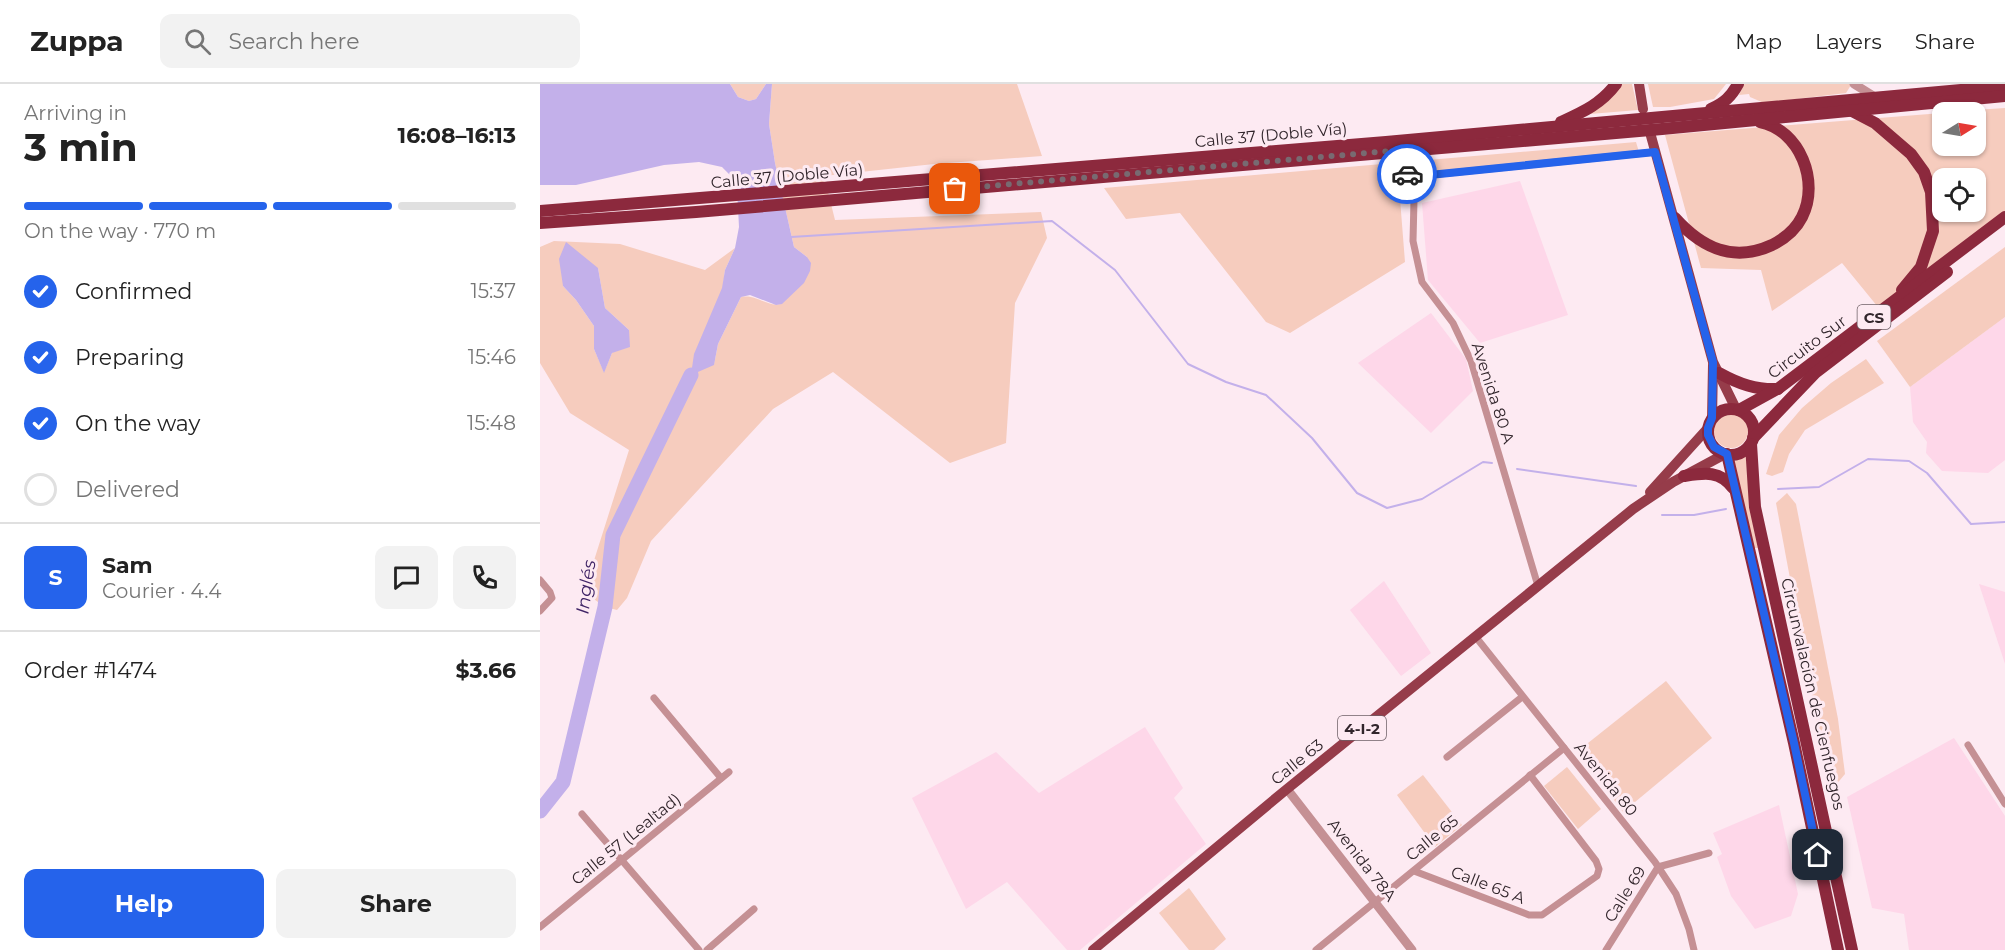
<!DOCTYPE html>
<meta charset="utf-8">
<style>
body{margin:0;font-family:Montserrat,sans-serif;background:#f2f2f2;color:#222;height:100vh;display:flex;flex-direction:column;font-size:22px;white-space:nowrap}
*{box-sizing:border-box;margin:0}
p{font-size:20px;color:#767676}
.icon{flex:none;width:33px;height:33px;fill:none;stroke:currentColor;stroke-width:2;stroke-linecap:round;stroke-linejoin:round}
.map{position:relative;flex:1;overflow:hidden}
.drawer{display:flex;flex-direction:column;background:#fff;width:540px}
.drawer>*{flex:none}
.needle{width:39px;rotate:79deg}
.buttons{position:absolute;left:1392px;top:18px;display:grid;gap:12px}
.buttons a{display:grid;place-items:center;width:54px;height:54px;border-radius:12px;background:#fff;box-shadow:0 2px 4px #0004;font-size:30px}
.pin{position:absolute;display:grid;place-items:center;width:51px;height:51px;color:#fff;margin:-26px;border-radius:12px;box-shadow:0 3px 9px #0006}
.courier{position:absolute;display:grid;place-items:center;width:60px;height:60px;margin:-30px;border:4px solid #2563eb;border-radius:50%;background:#fff;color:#222;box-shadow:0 2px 8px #0007}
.overview em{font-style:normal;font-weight:700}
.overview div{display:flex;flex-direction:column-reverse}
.overview{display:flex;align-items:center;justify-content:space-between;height:102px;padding:0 24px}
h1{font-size:39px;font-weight:700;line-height:45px}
.bar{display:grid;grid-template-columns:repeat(4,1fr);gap:9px 6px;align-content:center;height:72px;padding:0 24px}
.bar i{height:8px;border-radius:4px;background:#e0e0e0}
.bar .active{background:#2563eb}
.bar p{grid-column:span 4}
.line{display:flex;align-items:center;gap:15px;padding:0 24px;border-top:2px solid #e0e0e0}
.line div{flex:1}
.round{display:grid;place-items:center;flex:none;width:63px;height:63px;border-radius:12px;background:#f2f2f2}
ol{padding:0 24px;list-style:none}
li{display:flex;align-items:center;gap:18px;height:66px}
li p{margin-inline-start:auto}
li .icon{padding:6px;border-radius:50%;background:#2563eb;color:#fff;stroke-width:4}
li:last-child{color:#767676}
li i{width:33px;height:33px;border:3px solid #e0e0e0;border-radius:50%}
.cta{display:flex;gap:12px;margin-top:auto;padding:12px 24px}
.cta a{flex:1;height:69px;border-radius:12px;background:#2563eb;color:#fff;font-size:24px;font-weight:700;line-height:69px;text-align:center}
.cta a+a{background:#f2f2f2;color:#222}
header{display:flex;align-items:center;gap:36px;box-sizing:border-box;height:84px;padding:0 30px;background:#fff;border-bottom:2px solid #e0e0e0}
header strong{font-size:28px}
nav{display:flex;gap:33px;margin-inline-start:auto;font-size:21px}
.search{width:420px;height:54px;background:#f2f2f2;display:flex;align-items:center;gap:15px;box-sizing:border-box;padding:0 21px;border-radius:12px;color:#767676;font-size:22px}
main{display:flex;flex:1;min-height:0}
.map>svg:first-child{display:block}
.built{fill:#fed7e9}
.green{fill:#f6ccbe;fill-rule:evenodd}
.water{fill:#c3b0ea}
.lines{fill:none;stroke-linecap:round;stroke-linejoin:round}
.stream{stroke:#c3b0ea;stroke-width:2}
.river{stroke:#c3b0ea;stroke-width:15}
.minor{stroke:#c59094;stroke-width:7}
.tertiary{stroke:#c59094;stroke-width:9}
.primary{stroke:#963c4a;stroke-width:10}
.trunk{stroke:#8c293d;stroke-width:12}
.done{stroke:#786a71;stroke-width:6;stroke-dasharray:0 10.8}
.route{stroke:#2563eb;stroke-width:8}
.labels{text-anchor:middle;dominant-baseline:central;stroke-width:6;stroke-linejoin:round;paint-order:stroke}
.shield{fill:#fdeaf2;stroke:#6e6067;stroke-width:1.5}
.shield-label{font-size:15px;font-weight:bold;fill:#31252b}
.street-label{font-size:16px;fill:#31252b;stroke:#fdeaf2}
.water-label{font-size:18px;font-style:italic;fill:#402466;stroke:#fdeaf2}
</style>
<header>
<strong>Zuppa</strong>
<div class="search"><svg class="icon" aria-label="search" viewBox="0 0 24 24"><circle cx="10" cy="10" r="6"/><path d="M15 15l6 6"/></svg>Search here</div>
<nav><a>Map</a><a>Layers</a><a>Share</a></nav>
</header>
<main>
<section class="drawer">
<div class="overview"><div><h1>3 min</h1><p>Arriving in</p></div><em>16:08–16:13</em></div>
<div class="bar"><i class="active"></i><i class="active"></i><i class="active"></i><i></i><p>On the way · 770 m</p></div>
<ol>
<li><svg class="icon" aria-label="check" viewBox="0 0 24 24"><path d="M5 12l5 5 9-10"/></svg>Confirmed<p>15:37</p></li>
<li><svg class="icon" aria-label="check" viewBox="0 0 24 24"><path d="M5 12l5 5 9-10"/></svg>Preparing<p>15:46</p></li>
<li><svg class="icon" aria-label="check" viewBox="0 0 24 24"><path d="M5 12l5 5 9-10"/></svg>On the way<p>15:48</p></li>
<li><i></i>Delivered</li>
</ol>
<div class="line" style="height:108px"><b class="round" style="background:#2563eb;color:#fff">S</b><div><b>Sam</b><p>Courier · 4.4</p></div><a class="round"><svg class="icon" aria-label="chat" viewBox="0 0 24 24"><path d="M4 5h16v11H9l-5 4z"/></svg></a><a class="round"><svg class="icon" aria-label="phone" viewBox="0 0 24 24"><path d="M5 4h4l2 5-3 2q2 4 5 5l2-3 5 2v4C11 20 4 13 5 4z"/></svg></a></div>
<div class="line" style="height:78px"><div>Order #1474</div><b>$3.66</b></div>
<div class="cta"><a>Help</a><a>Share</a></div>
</section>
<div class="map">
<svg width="1465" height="866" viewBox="0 0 1465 866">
<rect width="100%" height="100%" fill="#fdeaf2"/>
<g class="built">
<polygon points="980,97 1028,231 940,259 888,196 882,119"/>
<polygon points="891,229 926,275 933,307 891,349 818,279"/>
<polygon points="1465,233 1465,376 1448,389 1402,387 1386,369 1387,358 1373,338 1370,303"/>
<polygon points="844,497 891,569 861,592 810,526"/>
<polygon points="1439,500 1465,508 1465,580"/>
<polygon points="605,643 643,704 634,714 666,760 540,866 527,866 467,798 426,825 372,714 456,668 499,709"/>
<polygon points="1414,654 1465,732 1465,866 1369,866 1364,830 1332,824 1307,713"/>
<polygon points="1239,721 1258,810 1251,832 1215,845 1191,812 1177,773 1182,770 1173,749"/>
</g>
<g class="green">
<polygon points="190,0 226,0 216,15 209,17 198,13"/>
<path d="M232 0H477L502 72 394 80 284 92 295 136 501 128 507 154 475 219 466 359 410 379 293 288 233 325 111 457 87 514 77 526 65 523 44 508 89 366 30 329 0 279V163L14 157 80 160 165 186 195 164 185 186 174 281 178 260 201 213C217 210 226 223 241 220L267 173 254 163 235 79 229 40ZM58 184 65 224 89 246 72 269 64 288 54 265V242L36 216 23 202Z"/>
<polygon points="1081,0 1092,0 1098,26 1050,30"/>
<polygon points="1108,0 1186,0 1174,15 1130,23 1113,23"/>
<polygon points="1204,0 1310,0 1311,1 1306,9 1224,19 1210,13 1209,10 1199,11"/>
<path d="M1465 24V128L1342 228 1302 179 1232 227 1221 186 1161 184 1125 51 1402 29V62H1436V28H1404ZM1402 94H1436V128H1402Z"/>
<polygon points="1096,58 1099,68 863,91 859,102 865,178 750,249 726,238 640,129 586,135 564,104"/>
<polygon points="1465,163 1465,233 1370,303 1337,257"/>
<polygon points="1326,275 1344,299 1265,346 1249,370 1243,388 1232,392 1226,390 1239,351 1262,324 1291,299"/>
<circle cx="1191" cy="347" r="17"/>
<polygon points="1207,372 1209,412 1219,464 1214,464 1191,379"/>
<polygon points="1247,409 1256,420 1298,635 1305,690 1295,702 1287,694 1236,419"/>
<polygon points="1126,597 1172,654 1083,728 1038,667"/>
<polygon points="1027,683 1061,725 1038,745 1004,702"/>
<polygon points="883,691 922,741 895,763 857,711"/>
<polygon points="649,804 686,855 674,866 649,866 619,829"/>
</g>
<g class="water">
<polygon points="0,0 190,0 198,13 209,17 216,15 226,0 232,0 229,40 235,79 254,163 267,173 271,179 270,187 264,199 242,220 236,221 210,211 201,213 178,260 174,281 151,291 154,270 182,204 185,186 195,164 199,143 197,105 192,93 182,83 159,78 124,81 36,101 0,101"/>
<polygon points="26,158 58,184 65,224 89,246 90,263 72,269 64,289 54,265 54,242 36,216 23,202 19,175"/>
</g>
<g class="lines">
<g class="stream">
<polyline points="251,153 512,137 575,186 648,280 686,298 726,311 772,354 817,409 847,424 882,415 943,378 952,379"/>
<polyline points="977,385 1096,402"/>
<polyline points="1238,405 1279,403 1328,375 1369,377 1387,389 1431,440 1465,438"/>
<polyline points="1122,431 1154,431 1186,425"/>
</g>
<polyline class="river" points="0,727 23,698 65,523 73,451 151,291"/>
<g class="minor">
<polyline points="851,67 870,93 874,116 873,157 882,198 913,239 931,277 998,502"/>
<polyline points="870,93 1115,68"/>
<polyline points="0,496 10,508 12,514 0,527"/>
<polyline points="935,552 1115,778 1136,810 1149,845 1154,866"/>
<polyline points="114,614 181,694"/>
<polyline points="1428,661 1465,720"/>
<polyline points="907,673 982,613"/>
<polyline points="42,730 159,866"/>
<polyline points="874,787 989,831 1002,831 1057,792 1059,785 1056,777 990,691"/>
<polyline points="0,843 189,688"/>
<polyline points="167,866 214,825"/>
<polyline points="776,866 1024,664"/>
<polyline points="1066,866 1118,783 1169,769"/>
</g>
<g class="tertiary">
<polyline points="1314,0 1335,13"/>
<polyline points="747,705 872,866"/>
</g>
<g class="primary">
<polyline points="1099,0 1103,25"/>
<polyline points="1111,52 1173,278 1196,325"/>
<polyline points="1172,335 1173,281"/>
<polyline points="1110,408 1168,344"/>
<polyline points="553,866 747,705 1093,425 1133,398 1185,370"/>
</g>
<g class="trunk">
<path d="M1171 25C1184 19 1191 13 1198 0"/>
<polyline points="1312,27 1335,39 1371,70 1384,88 1391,108 1393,147 1381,183 1362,206"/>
<path d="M1021 38C1043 28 1061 20 1076 0"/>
<polyline points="0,127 846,58 1465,2"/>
<path d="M1135 134C1162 164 1193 179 1232 161 1244 155 1256 145 1262 133 1280 98 1260 46 1220 38"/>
<polyline points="0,139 156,128 1122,45 1465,12"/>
<path d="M1179 289C1199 300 1216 306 1238 305"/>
<circle cx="1191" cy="348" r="23"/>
<polyline points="1199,326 1239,304 1465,133"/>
<polyline points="1213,354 1275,289 1407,188"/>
<polyline points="1211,360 1215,423 1312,866"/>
<polyline points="1187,370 1254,659 1298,866"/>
<path d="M1144 392C1164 389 1180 386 1193 404"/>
</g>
</g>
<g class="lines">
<polyline class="done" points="415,105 850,67 867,90"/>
<polyline class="route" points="867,90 870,93 1115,68 1173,278 1172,334 1168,344 1168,351 1174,363 1187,370 1254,659 1278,771"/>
</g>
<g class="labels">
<g class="shield">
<rect x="1317.5" y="221" width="33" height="24" rx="4.5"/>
<rect x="798" y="632" width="48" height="24" rx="4.5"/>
</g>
<g class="shield-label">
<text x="1334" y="233">CS</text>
<text x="822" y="644">4-I-2</text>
</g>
<g class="street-label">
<text transform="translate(731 51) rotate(-5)">Calle 37 (Doble Vía)</text>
<text transform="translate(247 92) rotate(-5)">Calle 37 (Doble Vía)</text>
<text transform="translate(1267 263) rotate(-37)">Circuito Sur</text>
<text transform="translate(953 309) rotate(72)">Avenida 80 A</text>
<text transform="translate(1273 610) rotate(77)">Circunvalación de Cienfuegos</text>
<text transform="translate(757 678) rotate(-39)">Calle 63</text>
<text transform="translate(1066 695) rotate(51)">Avenida 80</text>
<text transform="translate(892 754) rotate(-39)">Calle 65</text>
<text transform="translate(86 755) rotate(-39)">Calle 57 (Lealtad)</text>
<text transform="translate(822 776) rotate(52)">Avenida 78A</text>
<text transform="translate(948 801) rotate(21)">Calle 65 A</text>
<text transform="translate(1085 810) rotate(-58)">Calle 69</text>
</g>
<g class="water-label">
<text transform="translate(46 503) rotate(-82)">Inglés</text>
</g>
</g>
</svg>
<div class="buttons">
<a><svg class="needle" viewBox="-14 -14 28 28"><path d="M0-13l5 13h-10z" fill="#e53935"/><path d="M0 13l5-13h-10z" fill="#767676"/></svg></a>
<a><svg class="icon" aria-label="locate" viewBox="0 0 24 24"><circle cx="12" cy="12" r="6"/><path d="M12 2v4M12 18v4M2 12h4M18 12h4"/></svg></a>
</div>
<div class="pin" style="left:415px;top:105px;background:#ea580c"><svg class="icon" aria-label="bag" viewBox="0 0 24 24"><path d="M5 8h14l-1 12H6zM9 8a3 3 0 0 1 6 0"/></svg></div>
<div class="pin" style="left:1278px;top:771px;background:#1f2937"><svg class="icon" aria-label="home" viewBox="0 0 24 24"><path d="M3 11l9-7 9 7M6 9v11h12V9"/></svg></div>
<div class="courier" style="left:867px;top:90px"><svg class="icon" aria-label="car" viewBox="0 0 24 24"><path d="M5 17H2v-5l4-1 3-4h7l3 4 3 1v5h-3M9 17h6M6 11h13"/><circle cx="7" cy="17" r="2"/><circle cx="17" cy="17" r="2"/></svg></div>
</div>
</main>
